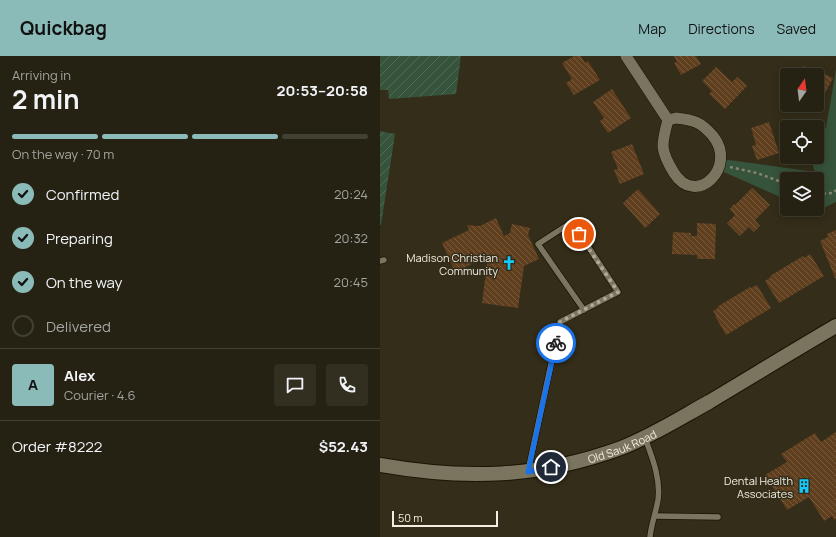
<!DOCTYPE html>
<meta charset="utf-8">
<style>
body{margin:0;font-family:Manrope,sans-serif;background:#322f21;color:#f1f3f6;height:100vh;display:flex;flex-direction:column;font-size:15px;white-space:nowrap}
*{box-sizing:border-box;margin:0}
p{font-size:13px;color:#a4a4a0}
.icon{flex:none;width:22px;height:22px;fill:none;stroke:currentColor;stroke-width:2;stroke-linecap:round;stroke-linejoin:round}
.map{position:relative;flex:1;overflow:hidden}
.details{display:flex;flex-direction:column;background:#262213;width:380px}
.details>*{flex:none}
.needle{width:26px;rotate:14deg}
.fabs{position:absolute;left:400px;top:12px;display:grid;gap:8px}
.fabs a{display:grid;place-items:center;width:44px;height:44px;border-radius:4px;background:#262213;box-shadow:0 2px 10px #0003,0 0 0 1px #423f33;font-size:20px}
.scale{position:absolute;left:12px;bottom:10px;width:106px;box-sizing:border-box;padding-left:4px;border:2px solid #f1ede1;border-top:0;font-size:11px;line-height:14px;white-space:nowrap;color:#f1ede1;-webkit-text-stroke:3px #332d19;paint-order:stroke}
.pin{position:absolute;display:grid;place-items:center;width:34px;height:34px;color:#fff;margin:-17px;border:2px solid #fff;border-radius:50%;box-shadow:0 1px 4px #0007}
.courier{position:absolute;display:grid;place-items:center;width:40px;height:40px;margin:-20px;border:3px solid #1a73e8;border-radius:50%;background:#fff;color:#222;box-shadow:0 1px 5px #0007}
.head em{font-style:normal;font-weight:700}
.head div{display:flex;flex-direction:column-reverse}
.head{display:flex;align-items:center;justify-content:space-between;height:68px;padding:0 12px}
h1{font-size:26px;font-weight:700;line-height:30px}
.bar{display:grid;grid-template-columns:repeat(4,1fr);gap:6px 4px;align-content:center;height:48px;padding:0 12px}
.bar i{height:5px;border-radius:3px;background:#423f33}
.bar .selected{background:#8bbbb9}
.bar p{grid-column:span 4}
.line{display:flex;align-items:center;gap:10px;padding:0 12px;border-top:1px solid #423f33}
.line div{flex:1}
.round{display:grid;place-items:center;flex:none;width:42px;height:42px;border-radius:4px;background:#322f21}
ol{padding:0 12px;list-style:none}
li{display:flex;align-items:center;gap:12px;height:44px}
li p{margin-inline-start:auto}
li .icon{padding:4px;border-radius:50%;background:#8bbbb9;color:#111;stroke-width:4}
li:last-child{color:#a4a4a0}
li i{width:22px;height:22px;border:2px solid #423f33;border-radius:50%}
header{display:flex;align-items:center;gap:24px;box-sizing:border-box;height:56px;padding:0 20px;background:#8bbbb9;color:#111}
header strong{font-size:19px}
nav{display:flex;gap:22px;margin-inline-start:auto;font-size:14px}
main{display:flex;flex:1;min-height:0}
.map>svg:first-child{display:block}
.grass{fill:#36533b}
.garden{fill:url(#garden-furrows)}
.building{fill:url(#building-back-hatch)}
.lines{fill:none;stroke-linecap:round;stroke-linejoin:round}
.service-casing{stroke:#1b1503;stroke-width:7}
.minor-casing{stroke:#1b1503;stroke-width:12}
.tertiary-casing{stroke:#1b1503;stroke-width:16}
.path{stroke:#888372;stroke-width:2.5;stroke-dasharray:3 3;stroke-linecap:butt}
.service{stroke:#7b745e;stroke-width:5.5}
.minor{stroke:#7b745e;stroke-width:11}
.tertiary{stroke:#7b745e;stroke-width:14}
.done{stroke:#aeaa9b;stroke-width:4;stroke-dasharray:0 7.2}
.route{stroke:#1a73e8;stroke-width:5}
.labels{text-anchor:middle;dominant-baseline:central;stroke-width:3;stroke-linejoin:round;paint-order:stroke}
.poi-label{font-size:11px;fill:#f1ede1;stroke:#332d19;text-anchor:end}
.street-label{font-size:11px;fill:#f1ede1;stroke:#332d19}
</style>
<header>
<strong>Quickbag</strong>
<nav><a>Map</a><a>Directions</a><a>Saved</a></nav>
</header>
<main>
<section class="details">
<div class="head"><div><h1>2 min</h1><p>Arriving in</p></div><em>20:53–20:58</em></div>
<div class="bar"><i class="selected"></i><i class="selected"></i><i class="selected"></i><i></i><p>On the way · 70 m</p></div>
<ol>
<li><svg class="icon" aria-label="check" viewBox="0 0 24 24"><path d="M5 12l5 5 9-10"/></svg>Confirmed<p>20:24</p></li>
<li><svg class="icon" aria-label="check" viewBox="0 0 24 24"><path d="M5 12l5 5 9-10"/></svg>Preparing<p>20:32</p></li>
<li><svg class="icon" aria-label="check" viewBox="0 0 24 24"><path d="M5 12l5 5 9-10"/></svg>On the way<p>20:45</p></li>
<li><i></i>Delivered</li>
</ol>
<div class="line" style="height:72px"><b class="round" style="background:#8bbbb9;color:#111">A</b><div><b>Alex</b><p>Courier · 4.6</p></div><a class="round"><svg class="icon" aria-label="chat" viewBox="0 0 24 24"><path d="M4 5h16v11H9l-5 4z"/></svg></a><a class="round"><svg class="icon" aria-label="phone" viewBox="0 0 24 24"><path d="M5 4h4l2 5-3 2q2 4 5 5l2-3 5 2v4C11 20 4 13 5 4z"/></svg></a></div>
<div class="line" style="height:52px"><div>Order #8222</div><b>$52.43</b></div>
</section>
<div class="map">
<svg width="456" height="481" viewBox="0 0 456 481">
<defs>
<pattern id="garden-furrows" width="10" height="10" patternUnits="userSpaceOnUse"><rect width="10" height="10" fill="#36533b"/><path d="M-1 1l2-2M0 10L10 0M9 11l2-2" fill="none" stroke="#546c57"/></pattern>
<pattern id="building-back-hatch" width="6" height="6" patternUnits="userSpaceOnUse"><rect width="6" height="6" fill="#603f1f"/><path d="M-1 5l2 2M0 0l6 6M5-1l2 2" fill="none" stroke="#775b3f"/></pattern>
</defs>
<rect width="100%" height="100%" fill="#332d19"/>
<polygon class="grass" points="456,13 456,146 435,156 428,153 437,153 437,123 407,123 407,144 339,114 342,103 435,116 430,101 437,101 437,71 419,71 417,65 446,72"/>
<g class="garden">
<polygon points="0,0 81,0 76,38 9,43 8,34 0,34"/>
<polygon points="0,75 15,78 1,169 0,169"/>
</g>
<g class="building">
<polygon points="194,0 201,0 205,7 208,5 220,24 194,39 186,27 192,23 182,7"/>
<polygon points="294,0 316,0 321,8 301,19 294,7 297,6"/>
<polygon points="424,10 439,18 440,16 453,22 442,43 439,41 437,46 437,19 419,19"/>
<polygon points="336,11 352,26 357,21 367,30 345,53 329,38 332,35 322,25"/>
<polygon points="232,33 251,62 228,77 220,65 224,62 213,46"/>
<polygon points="389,66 399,97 377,104 372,90 376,89 371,72"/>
<polygon points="252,88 264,118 240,128 234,114 238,113 231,96"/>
<polygon points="372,132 390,149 375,164 380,170 374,176 369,171 360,180 347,167 355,159 350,153 354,148 355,149"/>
<polygon points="258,133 280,158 265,172 243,147"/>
<polygon points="116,162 124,180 130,177 132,168 150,172 148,179 159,203 144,210 138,252 102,247 108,200 75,216 62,187 89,174 87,169 100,170"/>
<polygon points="317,167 336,168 335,203 317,203 317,199 292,198 293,176 311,177 311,180 317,180"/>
<polygon points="456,174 456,224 440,185 448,181 447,178"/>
<polygon points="430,198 444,220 399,247 385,225 391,221 390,220 423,200 424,202"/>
<polygon points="377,229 391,252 346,279 335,260 336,259 333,255 338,252 337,251 370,231 371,232"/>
<polygon points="456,376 456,463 454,464 452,460 444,465 429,441 407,454 385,419 407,406 401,398 435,377 441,386"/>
</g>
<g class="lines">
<defs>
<g id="service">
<polyline points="0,205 4,204"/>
<path d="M265 382C272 401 281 423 278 444 276 456 271 469 270 481"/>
<polyline points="148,415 180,266 238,236 192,166 158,188 204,254"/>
<polyline points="275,460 338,461"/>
</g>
<g id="minor">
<polyline points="246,0 288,64"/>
<path d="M296 62C314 64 321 66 333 80 358 111 316 152 294 117 280 94 281 89 288 64Z"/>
</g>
<g id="tertiary">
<path id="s1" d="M0 409C85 424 159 422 241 392 272 380 300 362 329 346 371 321 413 295 456 270"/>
</g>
</defs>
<use href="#service" class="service-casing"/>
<use href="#minor" class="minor-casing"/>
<use href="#tertiary" class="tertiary-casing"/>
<g class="path">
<polyline points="350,111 377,117 407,128"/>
<polyline points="437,138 453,137 456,134"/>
</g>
<use href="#service" class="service"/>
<use href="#minor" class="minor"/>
<use href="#tertiary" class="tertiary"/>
</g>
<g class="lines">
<polyline class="done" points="176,287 180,266 238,236 199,178"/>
<polyline class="route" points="171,411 148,416 176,287"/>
</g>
<defs>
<symbol id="church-bare" viewBox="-9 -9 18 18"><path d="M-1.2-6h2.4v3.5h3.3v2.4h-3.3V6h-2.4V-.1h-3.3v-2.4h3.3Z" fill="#15cafb" stroke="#332d19" stroke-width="2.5" paint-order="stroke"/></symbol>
<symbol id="building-bare" viewBox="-9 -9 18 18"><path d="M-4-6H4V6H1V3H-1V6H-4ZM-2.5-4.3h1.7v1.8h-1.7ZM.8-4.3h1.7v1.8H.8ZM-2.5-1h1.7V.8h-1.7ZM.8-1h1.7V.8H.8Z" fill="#15cafb" stroke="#332d19" stroke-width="2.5" paint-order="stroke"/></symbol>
</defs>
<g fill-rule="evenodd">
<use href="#church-bare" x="119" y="197" width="20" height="20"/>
<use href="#building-bare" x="414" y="420" width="20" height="20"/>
</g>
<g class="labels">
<g class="poi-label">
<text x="118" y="201">Madison Christian<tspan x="118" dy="13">Community</tspan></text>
<text x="413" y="424">Dental Health<tspan x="413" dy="13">Associates</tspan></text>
</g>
<g class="street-label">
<text stroke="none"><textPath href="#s1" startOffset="246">Old Sauk Road</textPath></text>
</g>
</g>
</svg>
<div class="fabs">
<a><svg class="needle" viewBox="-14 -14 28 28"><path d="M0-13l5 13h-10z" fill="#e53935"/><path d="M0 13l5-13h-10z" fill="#a4a4a0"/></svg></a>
<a><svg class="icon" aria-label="locate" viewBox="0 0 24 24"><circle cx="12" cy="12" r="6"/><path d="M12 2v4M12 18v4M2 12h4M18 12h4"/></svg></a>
<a><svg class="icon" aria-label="layers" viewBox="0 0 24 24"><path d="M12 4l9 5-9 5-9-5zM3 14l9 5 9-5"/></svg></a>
</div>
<div class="scale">50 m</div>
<div class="pin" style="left:199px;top:178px;background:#ea580c"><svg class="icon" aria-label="bag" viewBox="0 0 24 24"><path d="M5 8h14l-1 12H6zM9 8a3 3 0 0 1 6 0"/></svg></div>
<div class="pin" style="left:171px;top:411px;background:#1f2937"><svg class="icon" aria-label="home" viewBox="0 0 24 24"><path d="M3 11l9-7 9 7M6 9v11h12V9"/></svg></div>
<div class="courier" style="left:176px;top:287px"><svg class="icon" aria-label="bike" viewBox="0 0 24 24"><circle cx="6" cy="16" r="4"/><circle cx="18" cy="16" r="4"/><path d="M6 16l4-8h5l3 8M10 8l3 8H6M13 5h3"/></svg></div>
</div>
</main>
